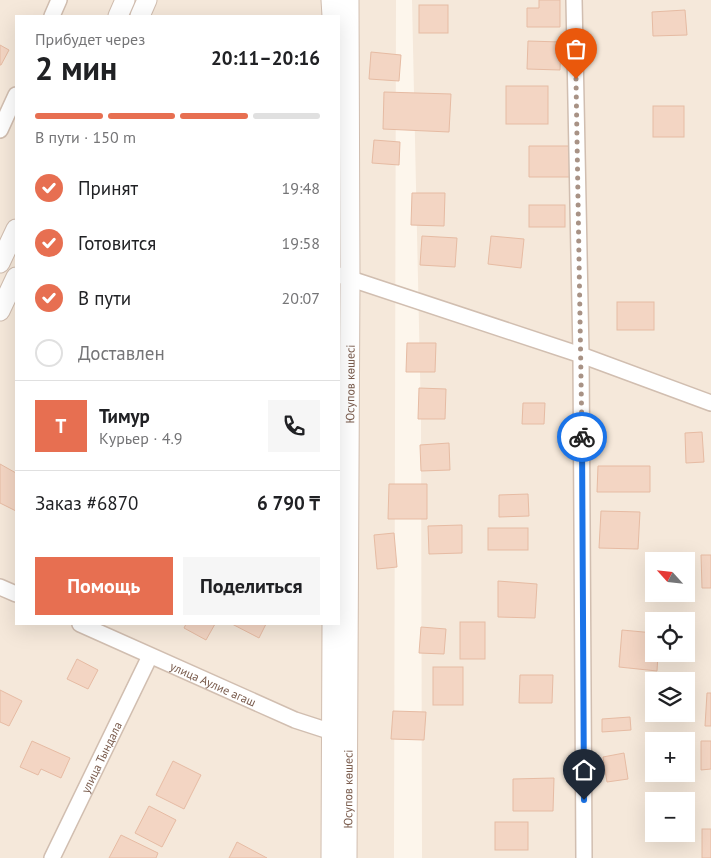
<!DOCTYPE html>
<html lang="ru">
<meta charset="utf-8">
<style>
body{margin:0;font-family:"PT Sans",sans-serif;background:#f6f6f6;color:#202124;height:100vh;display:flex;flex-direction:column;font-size:19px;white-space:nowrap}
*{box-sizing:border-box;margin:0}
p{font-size:16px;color:#757577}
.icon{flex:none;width:28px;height:28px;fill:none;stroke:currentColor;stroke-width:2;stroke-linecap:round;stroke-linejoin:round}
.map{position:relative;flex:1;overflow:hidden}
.sheet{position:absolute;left:15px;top:15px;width:325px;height:610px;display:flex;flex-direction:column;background:#fff;border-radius:0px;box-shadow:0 5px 20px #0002}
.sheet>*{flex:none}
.needle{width:32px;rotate:297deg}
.fabs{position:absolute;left:645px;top:552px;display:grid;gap:10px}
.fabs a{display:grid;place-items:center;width:50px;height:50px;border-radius:0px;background:#fff;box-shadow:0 5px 20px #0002;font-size:25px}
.pin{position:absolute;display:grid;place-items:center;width:42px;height:42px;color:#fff;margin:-51px -21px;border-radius:50% 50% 50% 0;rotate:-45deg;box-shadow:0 0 5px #0007}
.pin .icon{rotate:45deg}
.courier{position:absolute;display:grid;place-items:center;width:50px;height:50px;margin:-25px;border:4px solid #1a73e8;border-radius:50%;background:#fff;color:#222;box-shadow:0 1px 6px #0007}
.headline em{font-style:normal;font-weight:700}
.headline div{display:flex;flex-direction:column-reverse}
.headline{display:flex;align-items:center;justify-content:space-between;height:85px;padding:0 20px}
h1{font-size:32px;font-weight:700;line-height:38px}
.bar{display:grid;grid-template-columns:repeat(4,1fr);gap:8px 5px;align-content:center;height:60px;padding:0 20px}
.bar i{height:6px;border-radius:4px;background:#e0e0e0}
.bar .current{background:#e76f51}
.bar p{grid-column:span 4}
.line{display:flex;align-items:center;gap:12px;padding:0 20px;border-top:1px solid #e0e0e0}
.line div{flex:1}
.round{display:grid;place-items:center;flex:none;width:52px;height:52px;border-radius:0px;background:#f6f6f6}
ol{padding:0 20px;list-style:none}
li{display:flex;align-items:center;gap:15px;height:55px}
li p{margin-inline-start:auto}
li .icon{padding:5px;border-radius:50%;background:#e76f51;color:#fff;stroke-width:4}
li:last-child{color:#757577}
li i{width:28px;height:28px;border:2px solid #e0e0e0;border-radius:50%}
.primary-button{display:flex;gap:10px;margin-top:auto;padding:10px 20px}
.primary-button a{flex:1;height:58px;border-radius:0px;background:#e76f51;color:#fff;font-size:20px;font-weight:700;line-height:58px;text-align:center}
.primary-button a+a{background:#f6f6f6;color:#202124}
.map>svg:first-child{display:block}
.residential{fill:#f5e8da;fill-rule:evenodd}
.building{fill:#f3d5c3;stroke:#e6bba3}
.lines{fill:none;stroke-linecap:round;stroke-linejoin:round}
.minor-casing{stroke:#d1beb0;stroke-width:18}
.tertiary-casing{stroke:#d1beb0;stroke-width:21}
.minor{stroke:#fff;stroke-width:15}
.tertiary{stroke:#fff;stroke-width:19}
.done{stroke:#a89285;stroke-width:5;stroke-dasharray:0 9}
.route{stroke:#1a73e8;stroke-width:6}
.labels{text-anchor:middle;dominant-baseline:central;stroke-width:4;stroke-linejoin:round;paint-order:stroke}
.street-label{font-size:12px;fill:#7a5c4d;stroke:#fffaf3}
</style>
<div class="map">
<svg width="711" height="858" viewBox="0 0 711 858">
<rect width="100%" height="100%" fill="#fdf6ec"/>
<g class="residential">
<path d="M0 0H396L394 858H0ZM16 16H339V624H16Z"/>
<path d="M412 0H711V858H422L421 419ZM654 561H686V594H654ZM654 621H686V654H654ZM654 681H686V714H654ZM654 741H686V774H654ZM654 801H686V834H654Z"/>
</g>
<g class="building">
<polygon points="539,0 560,0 560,27 527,27 527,8 539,8"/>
<rect x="419" y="5" width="29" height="28"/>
<polygon points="685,10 687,35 653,36 652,12"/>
<polygon points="528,41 561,42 560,70 527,69"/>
<polygon points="0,45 9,50 1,65 0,65"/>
<polygon points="371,52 401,55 399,81 369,79"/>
<rect x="506" y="86" width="42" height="38"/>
<polygon points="384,92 451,94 449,132 383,129"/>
<rect x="653" y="106" width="31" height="31"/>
<polygon points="374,140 400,142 399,165 372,163"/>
<polygon points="529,146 572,146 571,177 529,177"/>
<polygon points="412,193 445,193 444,226 411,225"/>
<rect x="529" y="205" width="36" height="22"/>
<polygon points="422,236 457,238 455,267 420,265"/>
<polygon points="491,236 524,239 521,268 488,264"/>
<rect x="617" y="302" width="37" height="28"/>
<polygon points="407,343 436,343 435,372 406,372"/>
<polygon points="419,388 446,389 445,419 418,419"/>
<polygon points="523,403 545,403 544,424 522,424"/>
<polygon points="702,432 704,462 686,463 685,433"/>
<polygon points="449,443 450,470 421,471 420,445"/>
<polygon points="0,464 16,473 16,511 0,503"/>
<polygon points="598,466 650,466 650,492 597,492"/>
<polygon points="389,484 427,484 427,519 388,519"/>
<polygon points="528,494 529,516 499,517 499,495"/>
<polygon points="601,511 640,512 638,549 599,548"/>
<polygon points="462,525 462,553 429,554 428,526"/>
<rect x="488" y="528" width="40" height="22"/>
<polygon points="394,533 397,567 377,569 374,535"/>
<polygon points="701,555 711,555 711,588 702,588"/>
<polygon points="498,581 537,584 535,618 498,617"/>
<rect x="460" y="622" width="25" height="37"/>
<polygon points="186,624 215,624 206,640 184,628"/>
<polygon points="232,624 266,624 259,638"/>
<polygon points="421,627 446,629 444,654 419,653"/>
<polygon points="622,630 654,633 654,654 658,654 657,671 619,667"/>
<polygon points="77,659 98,670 88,689 67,679"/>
<rect x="433" y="667" width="30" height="38"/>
<polygon points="520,675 553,675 552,703 519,703"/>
<polygon points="0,690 22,701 9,726 0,722"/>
<polygon points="707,693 711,693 711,726 705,726"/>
<polygon points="393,711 426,712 424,740 391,739"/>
<polygon points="630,717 631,730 602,732 602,719"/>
<polygon points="32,741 70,758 61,778 41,769 38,775 20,767"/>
<polygon points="701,741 711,741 711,769 701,770"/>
<polygon points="624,753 628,779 607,782 603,757"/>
<polygon points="173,761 201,775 184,809 156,795"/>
<polygon points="554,778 553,811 513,811 513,779"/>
<polygon points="149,806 176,820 162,847 135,833"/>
<rect x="649" y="815" width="5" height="15"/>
<rect x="495" y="822" width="33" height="28"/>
<rect x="702" y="829" width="9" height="29"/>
<polygon points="121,835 158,853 156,858 109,858"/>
<polygon points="237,842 267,858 229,858"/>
</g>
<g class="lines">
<defs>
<g id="minor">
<polyline points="574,0 581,355 584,858"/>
<polyline points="52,16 59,0"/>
<polyline points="0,130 16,95"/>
<polyline points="339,275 581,355 711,403"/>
<polyline points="0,587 16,594"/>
<path id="s1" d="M80 624 295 720 332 732 343 730"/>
<path id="s2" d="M52 858 150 656"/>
</g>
<g id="tertiary">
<polyline points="331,0 332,16"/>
<polyline points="118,16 125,0"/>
<polyline points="140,16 147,0"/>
<polyline points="0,263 16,229"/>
<polyline points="0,311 16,277"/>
<polyline points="331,858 332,624"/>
<path id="s3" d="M347 858 350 279 349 0"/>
</g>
</defs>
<use href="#minor" class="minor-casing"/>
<use href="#tertiary" class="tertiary-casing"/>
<use href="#minor" class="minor"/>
<use href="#tertiary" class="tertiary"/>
</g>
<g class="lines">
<polyline class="done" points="576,79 582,437"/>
<polyline class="route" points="582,437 584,800"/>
</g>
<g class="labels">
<g class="street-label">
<text stroke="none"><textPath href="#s3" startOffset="474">Юсупов көшесі</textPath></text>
<text stroke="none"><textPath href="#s1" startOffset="146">улица Аулие агаш</textPath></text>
<text stroke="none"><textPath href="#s2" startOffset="112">улица Тындала</textPath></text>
<text stroke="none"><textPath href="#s3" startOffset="69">Юсупов көшесі</textPath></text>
</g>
</g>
</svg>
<div class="fabs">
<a><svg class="needle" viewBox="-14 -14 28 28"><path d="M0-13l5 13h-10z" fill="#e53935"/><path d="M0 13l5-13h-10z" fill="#757577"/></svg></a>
<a><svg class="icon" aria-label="locate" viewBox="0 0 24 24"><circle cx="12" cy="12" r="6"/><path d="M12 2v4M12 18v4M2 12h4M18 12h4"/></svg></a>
<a><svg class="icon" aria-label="layers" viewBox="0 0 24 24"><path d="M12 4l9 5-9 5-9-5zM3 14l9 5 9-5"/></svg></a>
<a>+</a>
<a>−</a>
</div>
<div class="pin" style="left:576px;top:79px;background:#ea580c"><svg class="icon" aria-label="bag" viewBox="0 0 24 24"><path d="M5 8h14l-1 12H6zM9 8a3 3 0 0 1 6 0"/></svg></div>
<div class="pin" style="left:584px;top:800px;background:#1f2937"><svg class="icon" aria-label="home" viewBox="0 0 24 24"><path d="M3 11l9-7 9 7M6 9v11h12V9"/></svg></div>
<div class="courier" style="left:582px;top:437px"><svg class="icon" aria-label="bike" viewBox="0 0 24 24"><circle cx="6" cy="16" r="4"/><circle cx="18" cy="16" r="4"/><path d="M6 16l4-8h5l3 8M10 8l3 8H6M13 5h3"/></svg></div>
<section class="sheet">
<div class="headline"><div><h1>2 мин</h1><p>Прибудет через</p></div><em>20:11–20:16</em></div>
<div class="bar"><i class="current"></i><i class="current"></i><i class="current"></i><i></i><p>В пути · 150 m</p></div>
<ol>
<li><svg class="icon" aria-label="check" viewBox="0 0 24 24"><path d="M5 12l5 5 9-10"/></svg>Принят<p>19:48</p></li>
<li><svg class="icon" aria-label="check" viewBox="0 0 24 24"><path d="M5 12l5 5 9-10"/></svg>Готовится<p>19:58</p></li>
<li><svg class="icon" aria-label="check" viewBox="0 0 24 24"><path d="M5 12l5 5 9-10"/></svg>В пути<p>20:07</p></li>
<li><i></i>Доставлен</li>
</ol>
<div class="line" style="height:90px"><b class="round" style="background:#e76f51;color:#fff">Т</b><div><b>Тимур</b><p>Курьер · 4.9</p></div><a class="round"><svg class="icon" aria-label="phone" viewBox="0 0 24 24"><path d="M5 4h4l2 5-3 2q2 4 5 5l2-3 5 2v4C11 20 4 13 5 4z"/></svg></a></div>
<div class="line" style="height:65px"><div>Заказ #6870</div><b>6 790 ₸</b></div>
<div class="primary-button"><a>Помощь</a><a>Поделиться</a></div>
</section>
</div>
